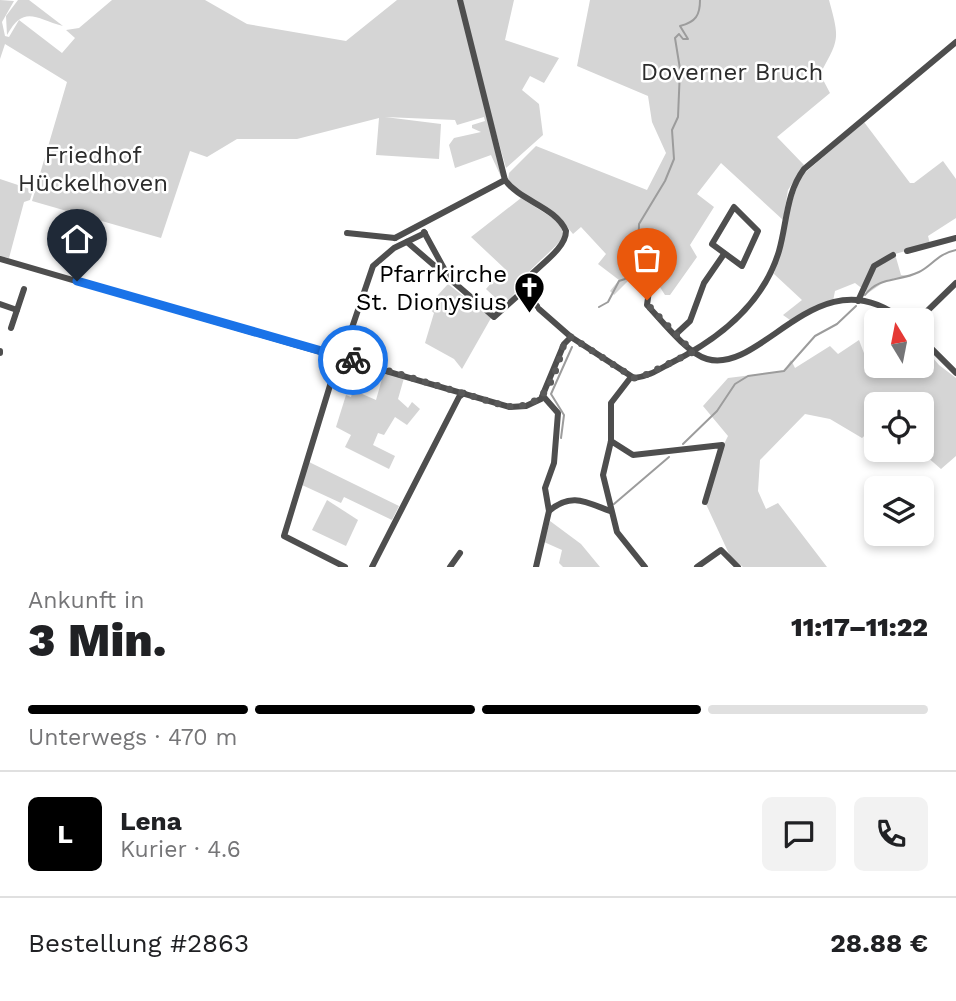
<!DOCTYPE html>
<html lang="de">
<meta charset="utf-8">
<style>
body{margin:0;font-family:"Work Sans",sans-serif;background:#f2f2f2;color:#202124;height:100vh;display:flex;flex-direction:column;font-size:26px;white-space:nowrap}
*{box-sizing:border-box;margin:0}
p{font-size:23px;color:#757577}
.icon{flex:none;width:38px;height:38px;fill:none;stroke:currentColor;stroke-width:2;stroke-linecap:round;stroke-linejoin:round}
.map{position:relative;height:567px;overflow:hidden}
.side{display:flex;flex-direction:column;background:#fff;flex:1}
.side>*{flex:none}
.needle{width:46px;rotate:350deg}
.fabs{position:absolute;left:864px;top:308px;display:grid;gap:14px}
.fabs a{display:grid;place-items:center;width:70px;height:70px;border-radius:10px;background:#fff;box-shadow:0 4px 10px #0003;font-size:35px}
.pin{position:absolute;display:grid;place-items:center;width:60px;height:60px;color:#fff;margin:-72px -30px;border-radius:50% 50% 50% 0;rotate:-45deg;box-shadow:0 0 7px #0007}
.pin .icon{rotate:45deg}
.courier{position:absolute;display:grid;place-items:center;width:70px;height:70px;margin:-35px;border:5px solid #1a73e8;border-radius:50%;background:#fff;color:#222;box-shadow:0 2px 9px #0007}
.overview em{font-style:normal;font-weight:800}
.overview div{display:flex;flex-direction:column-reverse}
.overview{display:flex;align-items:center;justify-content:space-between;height:119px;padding:0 28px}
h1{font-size:46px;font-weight:800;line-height:52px}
.bar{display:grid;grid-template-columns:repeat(4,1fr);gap:10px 7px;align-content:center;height:84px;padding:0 28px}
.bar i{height:9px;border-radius:5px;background:#e0e0e0}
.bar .current{background:#000}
.bar p{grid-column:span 4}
.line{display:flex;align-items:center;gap:18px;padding:0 28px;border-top:2px solid #e0e0e0}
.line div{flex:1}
.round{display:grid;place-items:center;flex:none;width:74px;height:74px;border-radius:10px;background:#f2f2f2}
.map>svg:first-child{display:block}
.green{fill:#d5d5d5}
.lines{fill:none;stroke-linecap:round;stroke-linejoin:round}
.stream{stroke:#9c9c9c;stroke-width:2}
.minor{stroke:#4e4e4e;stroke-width:6}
.done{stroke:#595959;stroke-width:7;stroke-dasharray:0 12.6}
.route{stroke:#1a73e8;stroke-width:9}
.labels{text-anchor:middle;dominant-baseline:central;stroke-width:5;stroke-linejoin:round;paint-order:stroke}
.park-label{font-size:24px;fill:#2c2c2c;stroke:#fff}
.poi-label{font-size:24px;fill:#000;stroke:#fff;text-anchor:end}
</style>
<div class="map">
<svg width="956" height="567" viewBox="0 0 956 567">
<rect width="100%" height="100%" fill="#fff"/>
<g class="green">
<polygon points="0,0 14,1 2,22 5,36 9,37 19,20 62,53 75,38 66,30 79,28 112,0 205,0 247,24 346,41 397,0 458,0 502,179 491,155 455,168 449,145 454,138 481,132 472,128 472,125 485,121 484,117 457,125 455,120 385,117 441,124 439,159 376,155 379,118 297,139 237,139 207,157 190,151 161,238 32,201 67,82 5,44 0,59"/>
<path d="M18 0H29L63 26C36 19 24 4 7 35L6 16Z"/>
<polygon points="462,0 514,0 505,40 559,58 544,83 530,76 522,90 539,104 543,135 506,168 471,45"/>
<path d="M590 0H829C840 40 839 39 820 74L830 93 777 137 804 165 788 190 783 220 721 163 697 194 714 207 690 245 697 257 670 295H665L656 281 650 280V271L648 275 646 270 637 272 614 295 610 291 619 280 598 264 606 254 581 227 573 234 559 217 514 188 508 180 509 173 536 146 647 190 666 153 652 122 648 96 577 66Z"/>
<polygon points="864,122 910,183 914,183 943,161 956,179 956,218 928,236 930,244 895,254 901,275 909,276 887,280 868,293 855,283 835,291 833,301 790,320 783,315 802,300 774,274 789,210 801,176"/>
<polygon points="0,179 33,190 30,200 24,202 9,258 0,256"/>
<path d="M521 198 559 222 564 236C553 251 538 261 526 275 514 288 520 292 503 305L486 289 504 268 471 237Z"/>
<polygon points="448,284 491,318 462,369 454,359 425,343 434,313 427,307"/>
<polygon points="859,340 867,361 877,356 877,366 922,366 922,345 939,365 956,378 956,456 941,469 919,450 922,450 922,404 877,404 877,424 862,438 830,419 805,414 760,460 758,491 766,509 778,503 827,567 743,567 730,556 705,502 719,454 728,436 703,406 728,378 784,371 791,360 795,368 830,346 838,354"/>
<polygon points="384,372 404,378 398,399 408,408 412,402 420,409 407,425 395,417 384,435 378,433 373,445 395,456 389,469 345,447 351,435 336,427 346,395 351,397 353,390 376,400"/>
<polygon points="309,462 399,506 392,520 344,497 341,503 302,485"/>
<polygon points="327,500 358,520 346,546 312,530"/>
<polygon points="550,521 581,544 600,567 563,567 559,563 562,550 544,542"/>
</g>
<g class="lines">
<g class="stream">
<path d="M865 295C879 276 899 282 919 272 933 265 937 254 956 250"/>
<path d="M599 307 608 302 619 281 625 279 638 260 639 224 665 181 674 159 672 130 678 117 680 69 675 38 679 34 683 39H688L680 26C696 22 700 15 700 0"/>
<polyline points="561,438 564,415 551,394 572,347"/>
<polyline points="683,444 717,411 735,384 748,376 784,371 815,336 837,324 856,306"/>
<polyline points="614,504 669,457"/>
</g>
<g class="minor">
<path d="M460 0 505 180C520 201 556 207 566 231 566 251 532 269 520 287L537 306"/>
<polygon points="734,207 758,231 742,266 712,244"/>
<polyline points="424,232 447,274"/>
<polyline points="347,233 395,238"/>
<polyline points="395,238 505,180"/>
<polyline points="407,242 494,317 522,292"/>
<polyline points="907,251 956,238"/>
<polyline points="0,259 510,407 526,406 541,399 564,344 571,337"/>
<path d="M652 270 647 305C661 320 688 354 707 359 763 375 819 253 903 320"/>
<polyline points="858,301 874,266 893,255"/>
<polyline points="0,304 17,310"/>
<path d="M539 309 571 337 634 378C647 377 658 370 669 364 718 340 763 305 779 251 787 223 786 193 804 169L956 42"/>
<polyline points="918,320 956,283"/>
<polyline points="11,328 24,289"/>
<polyline points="676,334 690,321 704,283 724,254"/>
<polyline points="922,339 956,373"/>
<polyline points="0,351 0,353"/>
<polyline points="339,356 284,536 345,567"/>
<polyline points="342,357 373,266 394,248 425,233"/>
<polyline points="631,377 611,403 611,441 603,475 617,532 645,567"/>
<polyline points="543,396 558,413 554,463 545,488 549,511"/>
<polyline points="611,441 633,455 722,445 705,502"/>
<polyline points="372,567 459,397 464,393"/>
<polyline points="450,567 460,553"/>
<path d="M536 567 549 511C571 492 586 502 610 511"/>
<polyline points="697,567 721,550 738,567"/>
</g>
</g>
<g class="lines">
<path class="done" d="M353 360 505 406C547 411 554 377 564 344L571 337 634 378 641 377 693 352 647 304V300"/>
<polyline class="route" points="77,281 353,360"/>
</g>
<defs>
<symbol id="church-pin" viewBox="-11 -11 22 30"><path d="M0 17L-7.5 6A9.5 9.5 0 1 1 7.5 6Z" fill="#000" stroke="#fff"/><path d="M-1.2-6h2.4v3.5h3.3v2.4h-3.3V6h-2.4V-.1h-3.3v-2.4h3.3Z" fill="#fff"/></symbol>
</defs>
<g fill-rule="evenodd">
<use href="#church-pin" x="512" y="270" width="35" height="47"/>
</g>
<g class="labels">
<g class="park-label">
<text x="732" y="72">Doverner Bruch</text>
<text x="93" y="155">Friedhof<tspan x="93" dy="28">Hückelhoven</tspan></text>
</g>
<g class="poi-label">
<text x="507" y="274">Pfarrkirche<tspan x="507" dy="28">St. Dionysius</tspan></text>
</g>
</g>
</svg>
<div class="fabs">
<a><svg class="needle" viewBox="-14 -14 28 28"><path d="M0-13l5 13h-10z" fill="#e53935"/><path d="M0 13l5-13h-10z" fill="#757577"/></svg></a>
<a><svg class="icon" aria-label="locate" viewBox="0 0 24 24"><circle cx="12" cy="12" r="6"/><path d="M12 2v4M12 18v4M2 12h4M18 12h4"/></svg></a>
<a><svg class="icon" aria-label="layers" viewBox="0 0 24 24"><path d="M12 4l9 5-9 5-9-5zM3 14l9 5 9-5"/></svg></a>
</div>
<div class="pin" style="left:647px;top:300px;background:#ea580c"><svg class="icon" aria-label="bag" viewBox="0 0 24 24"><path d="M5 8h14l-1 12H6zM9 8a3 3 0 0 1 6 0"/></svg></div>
<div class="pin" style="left:77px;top:281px;background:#1f2937"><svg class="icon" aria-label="home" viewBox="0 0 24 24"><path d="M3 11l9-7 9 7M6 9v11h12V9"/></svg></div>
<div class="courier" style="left:353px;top:360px"><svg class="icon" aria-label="bike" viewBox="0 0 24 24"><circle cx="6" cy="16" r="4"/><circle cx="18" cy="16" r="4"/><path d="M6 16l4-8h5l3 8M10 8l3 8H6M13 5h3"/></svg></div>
</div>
<section class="side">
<div class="overview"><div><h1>3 Min.</h1><p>Ankunft in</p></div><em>11:17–11:22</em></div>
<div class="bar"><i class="current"></i><i class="current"></i><i class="current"></i><i></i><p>Unterwegs · 470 m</p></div>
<div class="line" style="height:126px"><b class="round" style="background:#000;color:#fff">L</b><div><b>Lena</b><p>Kurier · 4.6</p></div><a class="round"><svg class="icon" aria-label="chat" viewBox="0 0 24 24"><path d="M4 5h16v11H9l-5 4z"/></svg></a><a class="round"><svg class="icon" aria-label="phone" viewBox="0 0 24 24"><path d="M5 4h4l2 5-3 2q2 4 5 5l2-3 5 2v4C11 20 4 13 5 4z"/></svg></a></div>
<div class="line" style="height:91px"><div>Bestellung #2863</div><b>28.88 €</b></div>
</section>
